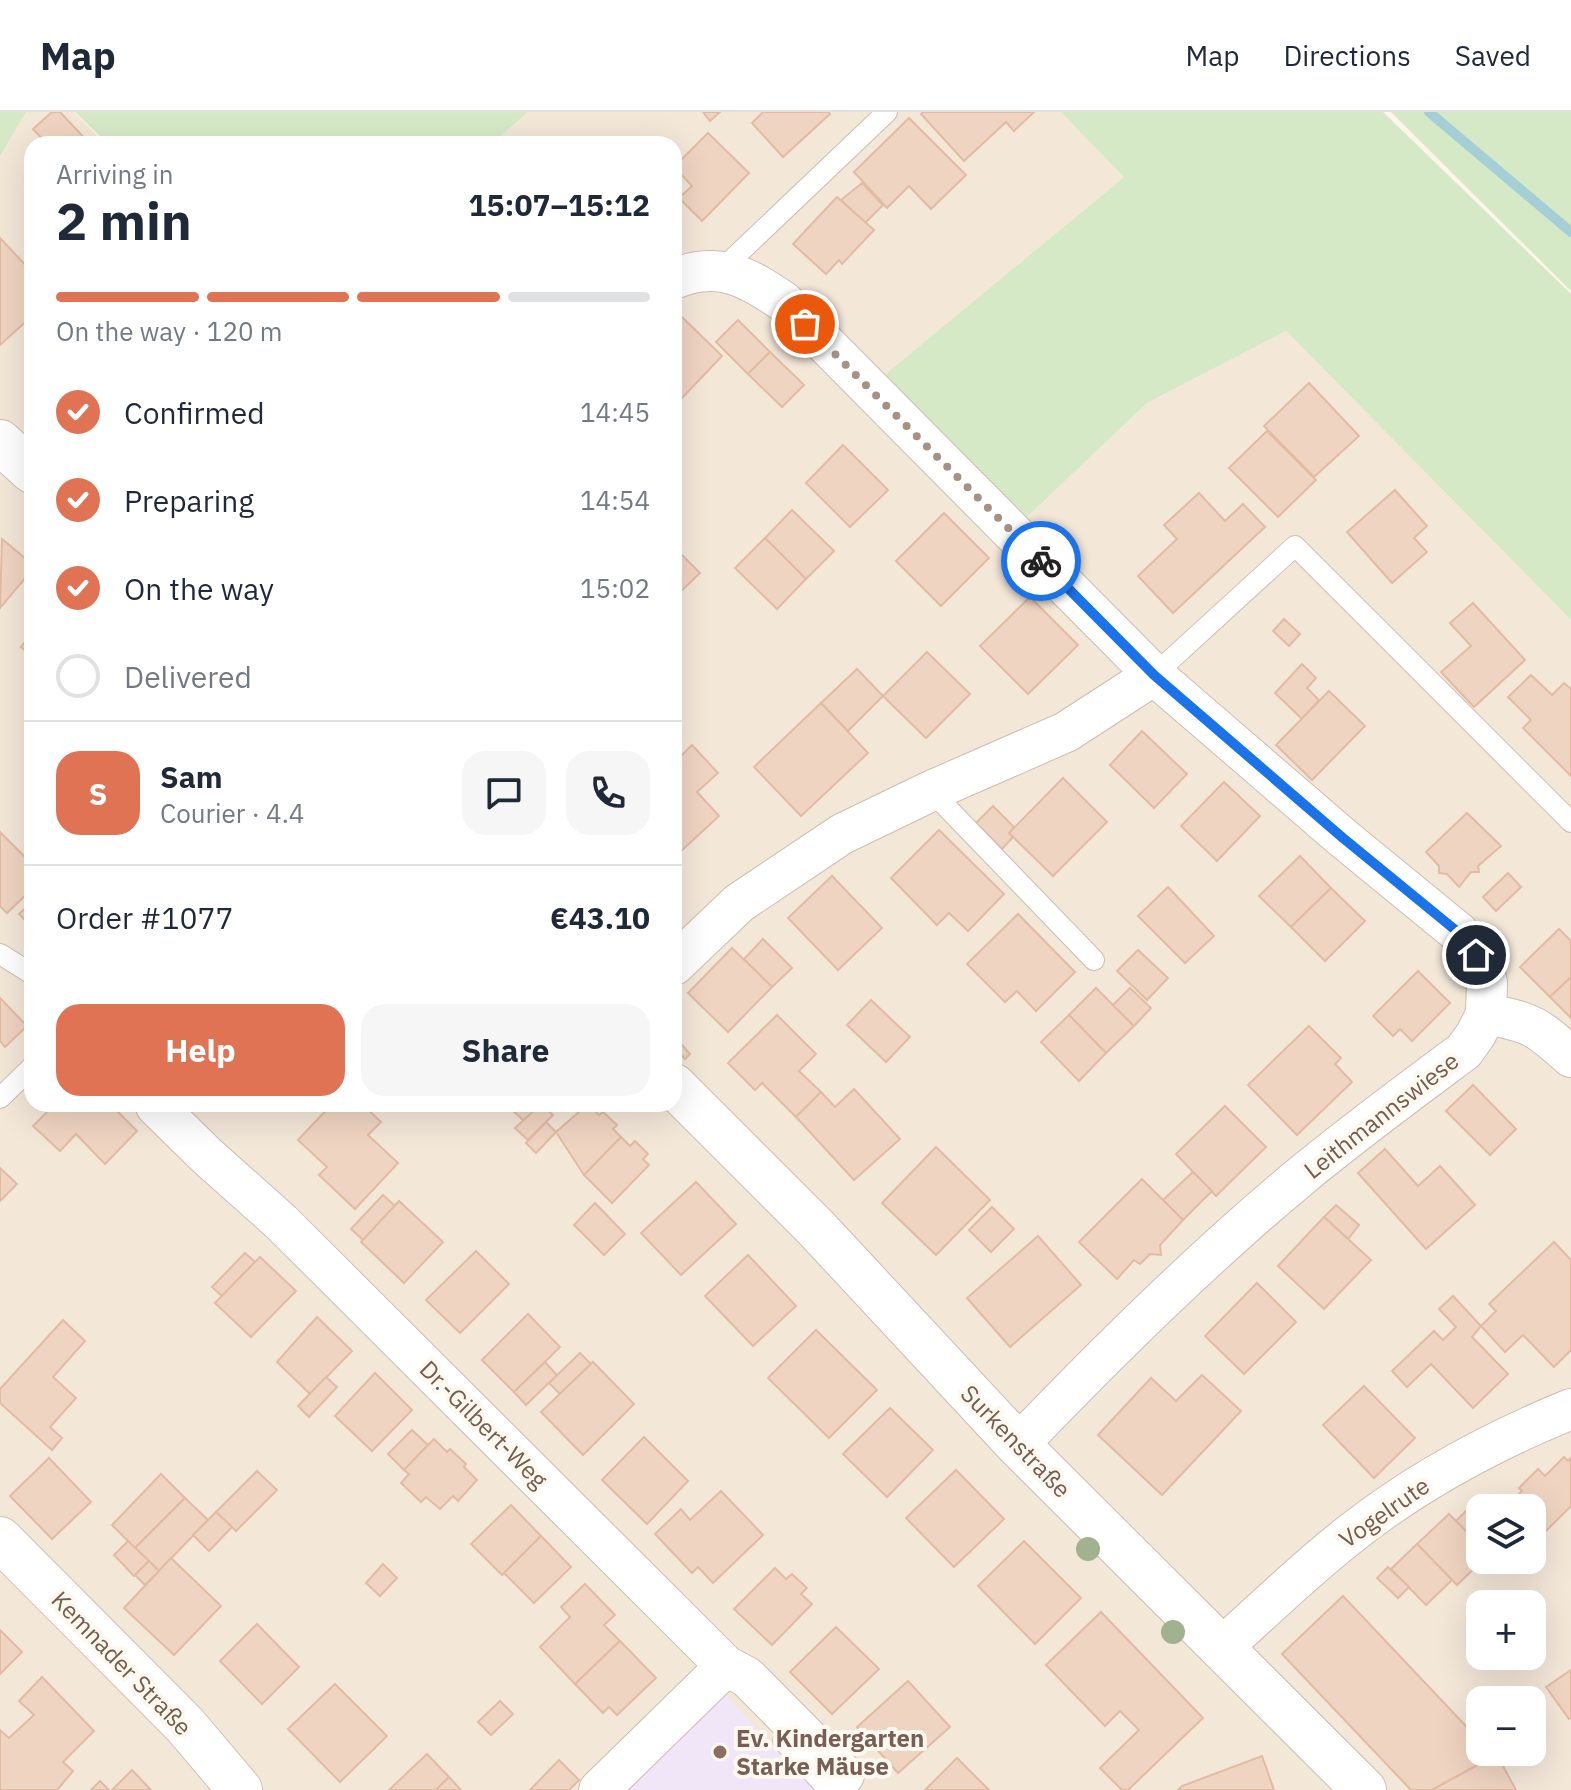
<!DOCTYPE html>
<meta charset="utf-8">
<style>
body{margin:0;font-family:"IBM Plex Sans",sans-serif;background:#f6f6f7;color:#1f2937;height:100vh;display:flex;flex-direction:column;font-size:30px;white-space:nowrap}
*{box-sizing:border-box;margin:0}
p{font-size:26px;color:#747a83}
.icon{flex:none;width:44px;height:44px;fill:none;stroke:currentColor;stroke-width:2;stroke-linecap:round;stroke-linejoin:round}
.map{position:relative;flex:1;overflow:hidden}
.drawer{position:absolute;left:24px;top:24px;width:658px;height:976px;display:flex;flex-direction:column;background:#fff;border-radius:24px;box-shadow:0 8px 32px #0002}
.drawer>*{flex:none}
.controls{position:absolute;left:1466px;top:1382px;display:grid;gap:16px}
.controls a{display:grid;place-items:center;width:80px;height:80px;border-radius:16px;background:#fff;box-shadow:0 8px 32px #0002;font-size:40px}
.pin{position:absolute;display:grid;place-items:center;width:68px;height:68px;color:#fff;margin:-34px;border:4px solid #fff;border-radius:50%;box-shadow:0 2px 8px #0007}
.courier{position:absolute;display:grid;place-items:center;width:80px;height:80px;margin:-40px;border:6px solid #1a73e8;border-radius:50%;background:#fff;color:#222;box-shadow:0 2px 10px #0007}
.headline em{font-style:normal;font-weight:700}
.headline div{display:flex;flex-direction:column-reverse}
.headline{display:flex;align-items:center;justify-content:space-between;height:136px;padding:0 32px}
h1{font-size:52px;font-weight:700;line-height:60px}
.bar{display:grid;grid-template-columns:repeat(4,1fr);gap:12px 8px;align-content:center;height:96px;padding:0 32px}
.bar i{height:10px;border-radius:6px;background:#e0e1e3}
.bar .selected{background:#e07354}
.bar p{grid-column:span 4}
.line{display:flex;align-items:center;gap:20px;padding:0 32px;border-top:2px solid #e0e1e3}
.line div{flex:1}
.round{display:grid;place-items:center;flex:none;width:84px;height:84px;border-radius:24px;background:#f6f6f7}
ol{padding:0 32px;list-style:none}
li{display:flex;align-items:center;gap:24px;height:88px}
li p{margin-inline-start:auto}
li .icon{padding:8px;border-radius:50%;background:#e07354;color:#fff;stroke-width:4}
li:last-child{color:#747a83}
li i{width:44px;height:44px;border:4px solid #e0e1e3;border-radius:50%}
.primary-button{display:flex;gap:16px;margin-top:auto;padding:16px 32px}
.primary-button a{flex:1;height:92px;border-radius:24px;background:#e07354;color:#fff;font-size:32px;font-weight:700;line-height:92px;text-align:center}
.primary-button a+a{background:#f6f6f7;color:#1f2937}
header{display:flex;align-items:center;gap:48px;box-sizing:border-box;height:112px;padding:0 40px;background:#fff;border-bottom:2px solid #e0e1e3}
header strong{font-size:38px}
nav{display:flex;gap:44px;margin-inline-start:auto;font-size:28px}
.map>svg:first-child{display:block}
.residential{fill:#f3e7d8;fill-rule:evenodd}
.education{fill:#f1e5f8}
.green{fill:#d5e9c7}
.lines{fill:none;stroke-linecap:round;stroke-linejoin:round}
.stream{stroke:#a4cfd7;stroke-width:10}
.building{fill:#f0d4c2;stroke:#e2bba3;stroke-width:2}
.service-casing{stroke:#cebdaf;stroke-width:22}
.minor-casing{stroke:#cebdaf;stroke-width:42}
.tertiary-casing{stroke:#cebdaf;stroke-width:46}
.secondary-casing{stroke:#d3bfaf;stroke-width:46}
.service{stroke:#fff;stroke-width:20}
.minor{stroke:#fff;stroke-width:40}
.tertiary{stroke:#fff;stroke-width:44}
.secondary{stroke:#fff;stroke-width:44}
.tree{fill:#a0b28f}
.done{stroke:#a59284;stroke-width:8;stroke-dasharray:0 14.4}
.route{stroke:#1a73e8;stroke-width:10}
.education-dot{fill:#8d6e63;stroke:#fef9f0;stroke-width:3}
.labels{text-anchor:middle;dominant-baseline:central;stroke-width:8;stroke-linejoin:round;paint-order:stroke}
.street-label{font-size:24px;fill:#765c4d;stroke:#fef9f0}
.education-label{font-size:24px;font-weight:bold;fill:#785e54;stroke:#fef9f0;text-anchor:start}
</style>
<header>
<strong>Map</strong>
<nav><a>Map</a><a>Directions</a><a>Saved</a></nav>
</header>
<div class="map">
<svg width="1571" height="1678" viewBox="0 0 1571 1678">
<rect width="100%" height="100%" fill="#fcf5e9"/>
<path class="residential" d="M26 0H74L105 32H32V992H674V32H492L528 0H1061L1125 64 883 264 1027 405 1147 291 1286 219 1571 508V1678H0V44ZM1480 1396H1532V1448H1480ZM1480 1492H1532V1544H1480ZM1480 1588H1532V1640H1480Z"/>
<polygon class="education" points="722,1579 814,1678 622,1678"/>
<g class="green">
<polygon points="0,0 26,0 0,44"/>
<polygon points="75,0 528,0 492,32 108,32"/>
<polygon points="1061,0 1383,0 1571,182 1571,508 1286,219 1147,291 1027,405 883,264 1124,65"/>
<polygon points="1391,0 1571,0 1571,179"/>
</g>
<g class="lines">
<polyline class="stream" points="1429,0 1571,120"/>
</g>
<g class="building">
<polygon points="52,0 60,0 90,32 47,32 33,17"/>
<polygon points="703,0 720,0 710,9"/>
<polygon points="763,0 829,0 830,2 783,45 752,11"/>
<polygon points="923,0 1034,0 1014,19 1006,10 964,49 921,2"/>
<polygon points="909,6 966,63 931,97 909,74 887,96 854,60"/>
<polygon points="708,21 749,61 702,109 679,86 692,74 674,55"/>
<polygon points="862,71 883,93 865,111 841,88"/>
<polygon points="837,85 874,118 842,152 839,148 826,162 793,132"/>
<polygon points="0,126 32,160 32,204 0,233"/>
<polygon points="682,205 722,244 681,287 674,280 674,214"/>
<polygon points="738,208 770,240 748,262 716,230"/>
<polygon points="770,240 804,273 782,295 748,262"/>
<polygon points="1309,271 1359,324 1314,365 1264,314"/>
<polygon points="1267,319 1316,368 1278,405 1229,356"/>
<polygon points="843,333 888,378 850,415 806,371"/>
<polygon points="1395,378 1427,414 1414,426 1427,440 1392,471 1347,420"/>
<polygon points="1199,381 1225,409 1243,392 1265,415 1173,501 1138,464 1177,427 1164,413"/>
<polygon points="792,398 834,439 806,467 765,426"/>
<polygon points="944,401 989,446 941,494 896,449"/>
<polygon points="765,426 806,467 777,497 735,456"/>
<polygon points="2,427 32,452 32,458 0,496"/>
<polygon points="674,435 700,461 674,486"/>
<polygon points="1030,485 1078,533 1028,582 980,534"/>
<polygon points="1473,491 1525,548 1474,595 1441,560 1471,534 1450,511"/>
<polygon points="1284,507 1300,522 1289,534 1273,519"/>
<polygon points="32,521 32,544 21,535"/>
<polygon points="927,540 970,582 926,626 883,584"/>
<polygon points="1302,552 1316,566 1307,576 1319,588 1302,607 1275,581"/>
<polygon points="857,557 883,584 848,619 821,591"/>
<polygon points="1531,563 1552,583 1564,571 1571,577 1571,664 1523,616 1531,608 1508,585"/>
<polygon points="1329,579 1365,614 1312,668 1276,633"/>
<polygon points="821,591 868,641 801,704 754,655"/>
<polygon points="1142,619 1187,662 1154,696 1110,653"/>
<polygon points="692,633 718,661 697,680 719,704 679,741 674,735 674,651"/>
<polygon points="1063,666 1107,710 1053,764 1009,721"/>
<polygon points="1224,670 1260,704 1217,749 1181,714"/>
<polygon points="993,694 1014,715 1009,721 1013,725 1002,737 976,711"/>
<polygon points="1467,701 1501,734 1478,754 1479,760 1471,760 1459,775 1447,762 1439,761 1439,754 1426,740"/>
<polygon points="939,718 1004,782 968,819 949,801 937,813 891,766"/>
<polygon points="0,720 32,752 32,777 7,801 0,794"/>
<polygon points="1300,744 1331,776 1291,815 1259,784"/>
<polygon points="1508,761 1521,775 1496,799 1483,785"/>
<polygon points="832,764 882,816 838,858 788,806"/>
<polygon points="1168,775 1214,824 1185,851 1138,804"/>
<polygon points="1331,776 1365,809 1325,849 1291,815"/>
<polygon points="32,790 32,815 19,802"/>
<polygon points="1018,802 1075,860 1036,899 1017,879 1005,890 967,852"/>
<polygon points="1559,817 1571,829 1571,865 1550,885 1520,855"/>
<polygon points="763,827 792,856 772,875 744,847"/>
<polygon points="732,836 772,875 728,920 688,881"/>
<polygon points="1138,838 1168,866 1147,888 1117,859"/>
<polygon points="1418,859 1450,891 1412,929 1400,917 1393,924 1373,904"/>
<polygon points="1571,865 1571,906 1550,885"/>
<polygon points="1096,876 1134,914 1106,941 1069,903"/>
<polygon points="1130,876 1151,896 1134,914 1113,893"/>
<polygon points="0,886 27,914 5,935 0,929"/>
<polygon points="871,888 910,925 886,950 847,913"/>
<polygon points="777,903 816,942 799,959 821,980 796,1005 762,971 755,978 728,951"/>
<polygon points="1069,903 1106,941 1079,969 1041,930"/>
<polygon points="1309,914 1341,946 1335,952 1352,970 1297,1023 1248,973"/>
<polygon points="681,932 690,942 685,947 676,937"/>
<polygon points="1473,973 1516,1017 1490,1043 1446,999"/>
<polygon points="854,977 900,1027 854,1068 796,1005 821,980 835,995"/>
<polygon points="55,992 110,992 137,1019 105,1052 76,1022 60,1039 33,1014"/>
<polygon points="332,992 362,992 381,1010 368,1023 398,1051 355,1097 319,1063 327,1055 298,1028"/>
<polygon points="506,992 541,992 524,1009"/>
<polygon points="541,992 553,1003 528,1028 515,1016"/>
<polygon points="588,992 599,1003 603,1000 617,1013 613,1017 621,1025 584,1063 556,1020"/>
<polygon points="1225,994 1266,1035 1216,1084 1176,1042"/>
<polygon points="546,1010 556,1020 536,1041 526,1031"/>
<polygon points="621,1025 630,1034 635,1029 648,1042 643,1047 649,1053 612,1091 584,1063"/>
<polygon points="936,1035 990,1088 936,1143 882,1091"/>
<polygon points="1385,1037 1418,1074 1440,1054 1475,1093 1426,1137 1358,1061"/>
<polygon points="0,1056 17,1072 0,1089"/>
<polygon points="1193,1060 1212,1079 1183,1108 1163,1088"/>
<polygon points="1142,1067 1183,1108 1160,1133 1161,1143 1150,1142 1140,1152 1134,1148 1117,1167 1079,1130"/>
<polygon points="696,1070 736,1112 681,1163 641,1121"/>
<polygon points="383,1083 395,1094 363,1128 351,1117"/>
<polygon points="399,1089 443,1130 404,1171 361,1130"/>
<polygon points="595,1091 625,1122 604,1143 574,1113"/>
<polygon points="1336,1093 1359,1113 1348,1127 1324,1105"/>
<polygon points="992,1095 1014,1117 991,1140 969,1118"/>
<polygon points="1324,1105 1371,1148 1324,1197 1278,1154"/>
<polygon points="1038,1124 1081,1173 1010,1235 967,1186"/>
<polygon points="1554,1130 1571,1148 1571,1238 1554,1255 1523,1223 1505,1240 1481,1214 1496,1199 1489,1192"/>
<polygon points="476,1139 509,1172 460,1221 426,1188"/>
<polygon points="245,1141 255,1150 222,1184 212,1175"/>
<polygon points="748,1143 796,1194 753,1234 705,1184"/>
<polygon points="260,1145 296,1179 251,1225 215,1191"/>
<polygon points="1257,1171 1296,1210 1244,1262 1205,1224"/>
<polygon points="1453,1184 1481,1214 1472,1225 1508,1262 1473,1296 1431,1252 1407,1275 1392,1259 1434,1219 1443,1228 1456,1215 1439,1197"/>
<polygon points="528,1202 560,1235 514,1280 482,1248"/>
<polygon points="317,1205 352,1239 310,1282 277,1250"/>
<polygon points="63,1208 85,1229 53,1265 76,1286 50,1315 62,1326 52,1338 0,1291 0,1277"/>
<polygon points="816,1218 877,1278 829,1326 768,1266"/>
<polygon points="580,1241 591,1252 560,1282 549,1271"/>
<polygon points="545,1250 557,1263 526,1293 514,1280"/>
<polygon points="593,1250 634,1292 583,1343 541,1300"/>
<polygon points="375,1261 412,1298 372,1339 335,1304"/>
<polygon points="1202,1263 1241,1299 1162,1383 1098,1323 1151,1266 1176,1289"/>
<polygon points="326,1265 337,1275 309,1305 298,1294"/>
<polygon points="1364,1274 1415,1326 1374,1366 1323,1313"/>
<polygon points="890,1296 933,1338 887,1385 843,1342"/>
<polygon points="412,1318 428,1333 404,1358 388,1342"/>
<polygon points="644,1325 688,1369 647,1412 602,1368"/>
<polygon points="434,1327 447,1340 450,1337 466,1352 464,1355 477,1368 458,1389 453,1384 440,1397 426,1385 421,1390 401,1371 409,1362 404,1358"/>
<polygon points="1564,1345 1568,1349 1571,1346 1571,1394 1543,1422 1532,1411 1532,1396 1517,1396 1511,1390 1522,1379 1519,1376 1538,1357 1545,1364"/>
<polygon points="49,1346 91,1390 52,1427 10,1384"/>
<polygon points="956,1358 1004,1407 954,1455 906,1406"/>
<polygon points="257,1359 277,1378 236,1419 216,1400"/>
<polygon points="161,1362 185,1386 135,1436 112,1413"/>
<polygon points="721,1379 763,1423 713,1471 698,1455 692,1461 655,1422 681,1397 690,1408"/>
<polygon points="185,1386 208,1408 159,1459 135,1436"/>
<polygon points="511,1393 541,1424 502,1463 471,1432"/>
<polygon points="1469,1396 1480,1407 1480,1426 1477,1430 1456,1409"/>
<polygon points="216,1400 232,1415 209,1439 193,1423"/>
<polygon points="1449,1402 1480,1433 1480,1448 1483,1448 1457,1473 1417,1432"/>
<polygon points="541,1424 571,1455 534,1491 504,1461"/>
<polygon points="128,1429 149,1449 134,1464 114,1443"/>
<polygon points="1024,1429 1081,1486 1035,1532 978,1474"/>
<polygon points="1417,1432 1452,1468 1426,1493 1391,1457"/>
<polygon points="171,1446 221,1494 174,1543 124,1496"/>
<polygon points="149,1449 159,1459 145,1473 135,1463"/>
<polygon points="383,1452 397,1466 380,1484 366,1471"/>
<polygon points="1388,1455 1409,1475 1398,1486 1377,1466"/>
<polygon points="775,1456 786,1467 792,1462 807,1476 801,1482 812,1492 772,1533 734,1497"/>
<polygon points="585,1472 615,1503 604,1513 620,1529 575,1572 540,1535 570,1505 561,1495"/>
<polygon points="1343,1484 1480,1629 1480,1640 1490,1640 1494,1644 1432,1678 1411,1678 1282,1542"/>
<polygon points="1101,1500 1203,1606 1128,1678 1122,1678 1100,1656 1139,1618 1120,1599 1105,1614 1046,1553"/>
<polygon points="257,1512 299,1555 262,1592 220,1549"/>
<polygon points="836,1515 879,1557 832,1602 790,1560"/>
<polygon points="0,1518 22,1540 0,1562"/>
<polygon points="620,1529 656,1566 617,1603 609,1595 603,1601 575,1572"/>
<polygon points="1571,1558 1571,1606 1569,1607 1546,1575"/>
<polygon points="42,1565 94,1619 63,1650 73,1659 57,1678 0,1678 0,1618 9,1626 34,1603 19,1589"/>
<polygon points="908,1569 950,1615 898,1661 857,1615"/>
<polygon points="335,1572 387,1624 340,1670 288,1617"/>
<polygon points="1525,1576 1544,1597 1533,1607 1532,1588 1514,1587"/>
<polygon points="500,1589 513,1602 491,1623 478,1610"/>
<polygon points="1532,1606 1542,1616 1532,1625"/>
<polygon points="427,1642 449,1665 436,1678 389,1678"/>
<polygon points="1497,1643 1516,1678 1432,1678 1494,1644"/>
<polygon points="1262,1644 1274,1678 1178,1678 1182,1674"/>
<polygon points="957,1646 989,1678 925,1678"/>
<polygon points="559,1648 579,1668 569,1678 530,1678"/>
<polygon points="132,1658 151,1678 112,1678"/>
<polygon points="449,1665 461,1678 436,1678"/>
<polygon points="100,1669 109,1678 91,1678"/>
</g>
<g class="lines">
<defs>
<g id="service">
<polyline points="721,158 887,0"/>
<polyline points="1154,563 1295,434 1571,710"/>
<polyline points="931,679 1094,848"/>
<polyline points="0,842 32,862"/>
<polyline points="0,986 32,955"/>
<polyline points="783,1629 829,1678"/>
</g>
<g id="minor">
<path d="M674 167C718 148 748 165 784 190L1154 563 1343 726 1459 821 1476 843 1487 870 1486 902 1476 922 1464 939C1409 980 1353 1021 1300 1065 1200 1148 1107 1240 1018 1333"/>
<polyline points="674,853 739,791 842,722 931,679 1066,620 1154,563"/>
<path d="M1486 902C1531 910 1537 914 1571 945"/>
<polyline points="156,994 207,1044 281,1110 726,1554 747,1565 844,1663"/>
<path d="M1220 1537C1264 1498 1306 1456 1353 1420 1418 1369 1495 1328 1571 1297"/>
<polyline points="599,1678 726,1554"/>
</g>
<g id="tertiary">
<polyline points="0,330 32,359"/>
<polyline points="674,974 816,1116 1018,1333 1364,1678"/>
</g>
<polyline id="secondary" points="0,1427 185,1613 240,1678"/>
</defs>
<use href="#service" class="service-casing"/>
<use href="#minor" class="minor-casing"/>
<use href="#tertiary" class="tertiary-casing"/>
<use href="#secondary" class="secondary-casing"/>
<use href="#service" class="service"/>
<use href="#minor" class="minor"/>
<use href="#tertiary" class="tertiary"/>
<use href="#secondary" class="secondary"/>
</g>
<g class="tree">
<circle cx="1088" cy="1437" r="12"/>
<circle cx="1173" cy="1520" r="12"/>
</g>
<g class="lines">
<polyline class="done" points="805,212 1041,449"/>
<polyline class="route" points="1041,449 1154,563 1343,726 1459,821 1476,843"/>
</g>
<circle class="education-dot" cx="720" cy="1640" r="8"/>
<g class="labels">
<g class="street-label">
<text transform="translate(1381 1003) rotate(-38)">Leithmannswiese</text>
<text transform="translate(484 1312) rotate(45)">Dr.-Gilbert-Weg</text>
<text transform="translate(1016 1329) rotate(46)">Surkenstraße</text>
<text transform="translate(1384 1400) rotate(-35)">Vogelrute</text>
<text transform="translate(122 1551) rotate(46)">Kemnader Straße</text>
</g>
<g class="education-label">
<text x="736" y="1626">Ev. Kindergarten<tspan x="736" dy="28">Starke Mäuse</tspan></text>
</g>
</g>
</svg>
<div class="controls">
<a><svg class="icon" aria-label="layers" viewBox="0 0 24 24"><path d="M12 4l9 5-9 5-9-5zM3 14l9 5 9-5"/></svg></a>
<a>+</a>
<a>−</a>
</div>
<div class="pin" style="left:805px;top:212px;background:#ea580c"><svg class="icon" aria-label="bag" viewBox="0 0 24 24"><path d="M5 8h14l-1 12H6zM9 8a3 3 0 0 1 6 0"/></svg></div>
<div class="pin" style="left:1476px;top:843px;background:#1f2937"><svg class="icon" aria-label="home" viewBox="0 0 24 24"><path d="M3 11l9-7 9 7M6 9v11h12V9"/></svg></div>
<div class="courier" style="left:1041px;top:449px"><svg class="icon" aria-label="bike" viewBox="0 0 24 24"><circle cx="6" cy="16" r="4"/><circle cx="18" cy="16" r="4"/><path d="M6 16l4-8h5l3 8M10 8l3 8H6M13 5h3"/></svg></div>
<section class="drawer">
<div class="headline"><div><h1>2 min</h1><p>Arriving in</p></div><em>15:07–15:12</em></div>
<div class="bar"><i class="selected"></i><i class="selected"></i><i class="selected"></i><i></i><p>On the way · 120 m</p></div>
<ol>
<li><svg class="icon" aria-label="check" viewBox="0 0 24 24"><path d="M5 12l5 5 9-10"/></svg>Confirmed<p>14:45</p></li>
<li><svg class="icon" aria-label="check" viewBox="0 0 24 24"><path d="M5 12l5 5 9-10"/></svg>Preparing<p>14:54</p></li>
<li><svg class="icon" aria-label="check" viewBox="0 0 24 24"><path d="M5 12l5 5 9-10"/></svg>On the way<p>15:02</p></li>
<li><i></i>Delivered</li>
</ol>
<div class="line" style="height:144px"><b class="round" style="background:#e07354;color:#fff">S</b><div><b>Sam</b><p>Courier · 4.4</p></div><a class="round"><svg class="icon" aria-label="chat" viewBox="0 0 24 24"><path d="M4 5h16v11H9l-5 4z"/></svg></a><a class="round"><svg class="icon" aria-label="phone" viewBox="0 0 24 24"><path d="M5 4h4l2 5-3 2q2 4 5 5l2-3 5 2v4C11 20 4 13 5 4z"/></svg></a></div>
<div class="line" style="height:104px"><div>Order #1077</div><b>€43.10</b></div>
<div class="primary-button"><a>Help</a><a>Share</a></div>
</section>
</div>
